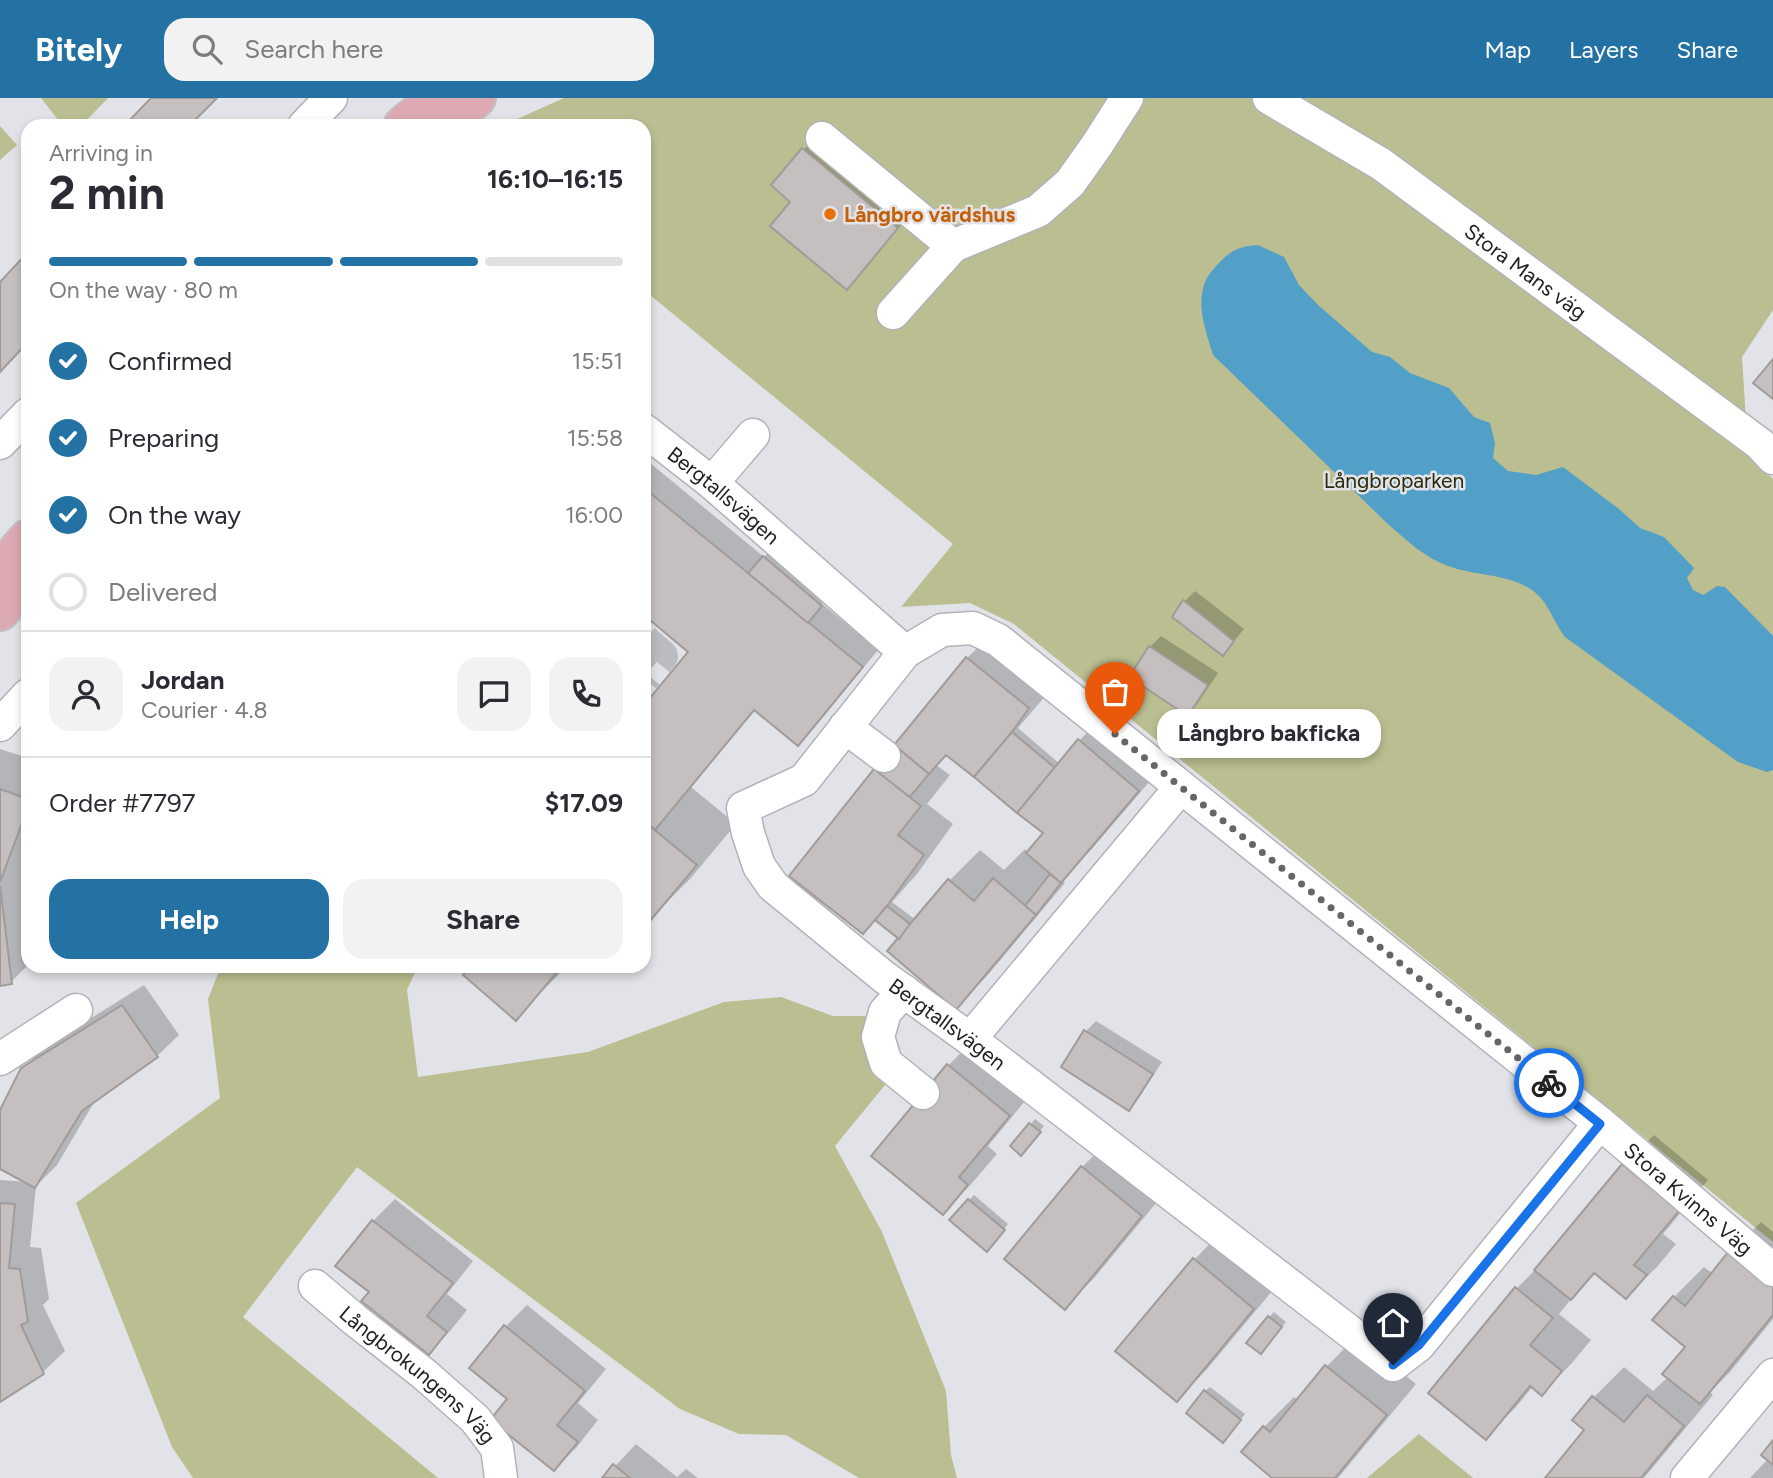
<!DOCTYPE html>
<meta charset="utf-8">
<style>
body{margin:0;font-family:Figtree,sans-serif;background:#f2f2f3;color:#2b2b33;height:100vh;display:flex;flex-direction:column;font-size:26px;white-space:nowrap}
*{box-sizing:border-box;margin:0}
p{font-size:23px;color:#7c7c81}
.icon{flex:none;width:38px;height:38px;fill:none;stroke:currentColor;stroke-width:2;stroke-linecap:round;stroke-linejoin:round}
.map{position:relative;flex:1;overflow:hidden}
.drawer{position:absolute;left:21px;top:21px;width:630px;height:854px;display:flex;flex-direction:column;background:#fff;border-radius:21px;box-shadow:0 4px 10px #0003}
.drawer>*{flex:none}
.pin{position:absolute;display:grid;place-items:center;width:60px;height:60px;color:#fff;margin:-72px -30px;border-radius:50% 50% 50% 0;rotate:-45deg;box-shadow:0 0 7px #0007}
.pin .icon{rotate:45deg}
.courier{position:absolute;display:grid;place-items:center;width:70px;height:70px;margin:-35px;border:5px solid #1a73e8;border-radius:50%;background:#fff;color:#222;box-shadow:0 2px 9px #0007}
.bubble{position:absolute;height:49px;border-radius:21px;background:#fff;box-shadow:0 4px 10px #0003;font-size:23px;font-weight:700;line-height:49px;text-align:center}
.head em{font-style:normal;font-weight:700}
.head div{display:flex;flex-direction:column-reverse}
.head{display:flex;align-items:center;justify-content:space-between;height:119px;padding:0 28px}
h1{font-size:46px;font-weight:700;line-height:52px}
.bar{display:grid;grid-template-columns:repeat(4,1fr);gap:10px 7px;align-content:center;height:84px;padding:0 28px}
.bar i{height:9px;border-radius:5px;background:#e1e1e2}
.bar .current{background:#2472a4}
.bar p{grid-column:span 4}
.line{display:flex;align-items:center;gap:18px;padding:0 28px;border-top:2px solid #e1e1e2}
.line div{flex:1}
.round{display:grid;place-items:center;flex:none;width:74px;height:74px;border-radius:21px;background:#f2f2f3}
ol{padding:0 28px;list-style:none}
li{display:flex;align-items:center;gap:21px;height:77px}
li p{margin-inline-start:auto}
li .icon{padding:7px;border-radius:50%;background:#2472a4;color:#fff;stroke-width:4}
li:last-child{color:#7c7c81}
li i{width:38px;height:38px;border:4px solid #e1e1e2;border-radius:50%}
.action{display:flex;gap:14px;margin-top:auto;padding:14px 28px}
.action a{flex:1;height:80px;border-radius:21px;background:#2472a4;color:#fff;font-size:28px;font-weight:700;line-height:80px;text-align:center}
.action a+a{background:#f2f2f3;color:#2b2b33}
header{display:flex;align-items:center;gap:42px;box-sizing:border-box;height:98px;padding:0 35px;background:#2472a4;color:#fff}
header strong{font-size:33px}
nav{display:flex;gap:38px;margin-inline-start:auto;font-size:24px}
.search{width:490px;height:63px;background:#f2f2f3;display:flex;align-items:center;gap:18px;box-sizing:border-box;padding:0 24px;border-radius:21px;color:#7c7c81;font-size:26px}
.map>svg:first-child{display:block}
.green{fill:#babe90}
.water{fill:#52a0c7}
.shadow{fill:#0003;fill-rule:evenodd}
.building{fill:#c5c0bf;stroke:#a19b9a;stroke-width:2}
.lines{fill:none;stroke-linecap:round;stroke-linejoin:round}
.minor-tunnel{stroke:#bbbcc1;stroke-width:32;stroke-dasharray:32 16;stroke-linecap:butt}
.minor-casing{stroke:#b2b3b8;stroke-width:35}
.major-casing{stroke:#c1c1c1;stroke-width:42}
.minor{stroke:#fff;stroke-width:32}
.major{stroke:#ddaab3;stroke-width:38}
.done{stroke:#656668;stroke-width:7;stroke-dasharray:0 12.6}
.route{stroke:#1a73e8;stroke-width:9}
.food-dot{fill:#e8710a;stroke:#e2e3e8;stroke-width:2.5}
.labels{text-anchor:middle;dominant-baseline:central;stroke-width:5;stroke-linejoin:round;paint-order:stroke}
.food-label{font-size:21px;font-weight:bold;fill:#c56008;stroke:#e2e3e8;text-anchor:start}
.street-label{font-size:21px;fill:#212223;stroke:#e2e3e8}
.park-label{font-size:21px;fill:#2a2b0b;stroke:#e2e3e8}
</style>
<header>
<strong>Bitely</strong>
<div class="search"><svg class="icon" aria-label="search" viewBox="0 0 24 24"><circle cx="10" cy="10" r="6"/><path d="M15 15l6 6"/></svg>Search here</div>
<nav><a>Map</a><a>Layers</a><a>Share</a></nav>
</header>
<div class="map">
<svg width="1773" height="1380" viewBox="0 0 1773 1380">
<rect width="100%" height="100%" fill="#e2e3e8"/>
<g class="green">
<polygon points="41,0 108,0 81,28 63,28"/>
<polygon points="564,0 1773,0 1773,212 1742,259 1748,355 1773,381 1773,1144 1014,526 970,505 901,509 953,446 644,192 644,28 501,28"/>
<polygon points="0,28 17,47 0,62"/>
<polygon points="221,868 418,868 407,892 418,979 588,954 724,904 781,899 833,918 875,918 903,965 835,1048 882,1134 946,1293 951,1357 957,1380 859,1380 786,1337 739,1336 680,1311 357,1069 243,1219 438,1380 193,1380 172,1349 76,1105 220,1000 208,901"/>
<polygon points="1419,1336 1473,1380 1367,1380"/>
</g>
<path class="water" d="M1258 147 1284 159 1299 187 1318 207 1372 254 1390 259 1410 275 1449 290 1474 319 1490 325 1495 345 1493 360 1508 373 1536 377 1563 369 1619 411 1640 430 1664 439 1694 470 1687 480 1693 492 1703 497 1717 488 1725 489 1773 538V672L1767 674 1738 664 1565 539C1555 526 1549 508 1539 498 1516 475 1477 479 1448 468 1425 460 1408 443 1390 428L1213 257C1206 234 1195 206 1206 182 1209 176 1215 169 1220 164 1231 152 1241 148 1258 147Z"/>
<g class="shadow">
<polygon points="814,40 908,119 857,179 792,103 773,87"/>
<polygon points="644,360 764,459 769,454 825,502 822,506 878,552 814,630 798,646 756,611 691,689 736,726 690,781 650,821 644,816 644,610 691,553 644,515"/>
<polygon points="1195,493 1244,531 1223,556 1185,503"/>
<path d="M998 530 1058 579 1042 602 1018 630 1060 666 1079 643 1109 612 1168 662 1091 752 1066 777 1062 782 1065 785 986 879 956 909 900 840 876 820 875 672 967 560ZM947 656 1046 735 1028 755 1025 751 1004 772 980 752 950 782 916 822 892 804 917 776 953 726 927 706 950 677 936 667Z"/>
<polygon points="1161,538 1218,575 1198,605 1188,616 1150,549"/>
<polygon points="0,651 28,660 28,867 11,884 0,886"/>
<polygon points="473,868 567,868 516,920"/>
<polygon points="144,887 179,937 157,958 96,1001 57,1067 36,1088 30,1149 41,1150 49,1201 43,1207 65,1253 43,1274 0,1302 0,1082 29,1084 0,1069 0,1016 22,971 45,949"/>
<polygon points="1096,923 1162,964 1139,1000 1129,1011 1086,933"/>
<polygon points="979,936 1039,986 988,1048 997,1056 973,1084 943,1115 874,1058 949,967"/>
<polygon points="1035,1021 1044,1028 1026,1051 1012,1048"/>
<polygon points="1654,1037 1708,1082 1663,1136 1676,1146 1657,1169 1626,1199 1597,1174 1576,1195 1559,1216 1591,1242 1572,1265 1542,1295 1533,1288 1516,1309 1486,1339 1431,1295 1517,1190 1544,1163 1623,1068"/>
<polygon points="1113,1039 1171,1087 1095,1179 1065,1209 1006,1161 1082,1069"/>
<polygon points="974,1097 1008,1126 992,1147 969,1102"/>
<polygon points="395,1101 473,1163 447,1196 467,1212 450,1233 429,1255 371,1193 338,1167 373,1123"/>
<polygon points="1761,1124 1773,1134 1773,1221 1730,1274 1710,1294 1713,1297 1644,1380 1547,1380 1587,1332 1575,1322 1594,1299 1624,1269 1653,1293 1668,1279 1687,1248 1674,1199 1704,1169 1713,1176 1730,1155"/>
<polygon points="1224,1131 1283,1180 1207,1271 1177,1302 1194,1162"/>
<polygon points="527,1207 606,1271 578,1305 598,1322 576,1350 554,1371 509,1301 505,1229"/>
<polygon points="1274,1214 1286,1224 1266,1249 1269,1219"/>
<polygon points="1357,1238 1416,1286 1338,1380 1275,1380 1264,1329 1294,1299 1298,1302 1327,1268"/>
<polygon points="1210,1289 1245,1316 1228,1338 1205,1293"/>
<polygon points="1773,1345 1773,1380 1750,1380 1768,1361"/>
<polygon points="636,1346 677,1379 686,1371 698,1380 604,1380"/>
</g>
<g class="building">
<polygon points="151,0 217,0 189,28 124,28"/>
<polygon points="802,50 898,130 847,192 770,128 790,104 771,87"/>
<polygon points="28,154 28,244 0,274 0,184"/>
<polygon points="1773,261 1773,301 1753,285"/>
<polygon points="644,390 863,569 798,648 754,612 655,732 644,723 644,607 688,554 644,517"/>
<polygon points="763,458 822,508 808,525 748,475"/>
<polygon points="1183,502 1234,543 1223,558 1172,519"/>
<polygon points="1149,548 1208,587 1188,618 1129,579"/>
<polygon points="966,559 1029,610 1012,634 974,679 946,657 929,676 894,647"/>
<polygon points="1012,634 1055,670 1017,715 974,679"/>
<polygon points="1078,641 1139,693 1061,785 1026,755 1043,735 1017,715"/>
<polygon points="894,647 929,676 909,700 874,671"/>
<polygon points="874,671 921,708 898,737 924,757 887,808 863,836 789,778"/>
<polygon points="0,691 28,701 28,709 0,784"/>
<polygon points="644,723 697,767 650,823 644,818"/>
<polygon points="1050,776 1061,785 1036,817 1025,808"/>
<polygon points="993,780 1036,817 956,912 887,853 948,781 974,803"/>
<polygon points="0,788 12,886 0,888"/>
<polygon points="887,808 910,826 899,841 875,822"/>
<polygon points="471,868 562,868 516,923 463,877"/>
<polygon points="122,907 158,959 82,1013 35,1090 0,1071 0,1012 21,970"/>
<polygon points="1084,932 1153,976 1129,1013 1061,969"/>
<polygon points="947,966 1010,1018 959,1079 968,1087 943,1117 871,1058"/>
<polygon points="1029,1025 1041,1034 1021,1058 1010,1048"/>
<polygon points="1622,1066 1679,1113 1634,1167 1647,1177 1626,1201 1594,1175 1571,1202 1534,1172"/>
<polygon points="1081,1068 1142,1118 1065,1212 1004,1161"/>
<polygon points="968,1101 1005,1132 987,1154 949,1122"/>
<polygon points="0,1105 15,1106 9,1170 20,1171 28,1224 21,1227 44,1276 0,1304"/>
<polygon points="372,1122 453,1185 427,1218 447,1234 429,1257 361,1203 369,1194 335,1168"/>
<polygon points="1729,1153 1773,1189 1773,1217 1700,1306 1662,1276 1685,1249 1652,1222 1673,1198 1685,1208"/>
<polygon points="1193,1160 1254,1211 1177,1304 1115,1253"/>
<polygon points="1515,1189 1553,1220 1530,1247 1562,1273 1542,1298 1530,1288 1486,1342 1428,1295"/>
<polygon points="1268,1218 1282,1229 1261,1256 1246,1245"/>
<polygon points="504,1227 585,1293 557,1327 578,1344 554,1373 490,1322 507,1301 469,1270"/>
<polygon points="1325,1267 1387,1317 1335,1380 1272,1380 1241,1354 1263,1328 1270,1334"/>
<polygon points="1204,1292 1241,1322 1223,1345 1186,1315"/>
<polygon points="1647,1297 1684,1328 1641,1380 1545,1380 1584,1332 1572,1322 1592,1298 1624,1324"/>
<polygon points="1773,1342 1773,1367 1761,1357"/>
<polygon points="613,1366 630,1380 602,1380"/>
</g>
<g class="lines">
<polyline class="minor-tunnel" points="644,542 662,558 644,581"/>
<defs>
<g id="minor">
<path id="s1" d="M1269 0 1381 66 1760 346 1773 360"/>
<polyline points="304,28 331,0"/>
<polyline points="822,40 953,148 1038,113 1070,85 1097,47 1127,0"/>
<polyline points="893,215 953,148"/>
<path id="s2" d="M644 332 712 385 905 554 804 682 743 710 748 735 759 768 773 788 884 879 970 941 1393 1267 1419 1247 1600 1025"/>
<polyline points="0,345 28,316"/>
<polyline points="712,385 753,337"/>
<path id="s3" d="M905 554 942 532 973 530 998 542 1600 1025 1773 1172"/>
<polyline points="0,627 28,597"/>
<polyline points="845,629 884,658"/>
<polyline points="904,893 885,914 878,939 886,965 923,995"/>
<polyline points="970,941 1181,689"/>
<polyline points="0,961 76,912"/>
<path id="s4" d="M315 1188 355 1222 424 1276 475 1321 497 1350 501 1380"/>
<polyline points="1687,1380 1773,1277"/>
</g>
<g id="major">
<polyline points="403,28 437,0"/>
<polyline points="443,28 476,0"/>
<polyline points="0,474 28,441"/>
<polyline points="0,513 28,480"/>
</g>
</defs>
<use href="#minor" class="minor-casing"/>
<use href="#major" class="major-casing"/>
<use href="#minor" class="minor"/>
<use href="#major" class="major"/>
</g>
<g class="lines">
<polyline class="done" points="1115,636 1549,985"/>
<polyline class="route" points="1393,1267 1419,1247 1600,1026 1549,985"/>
</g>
<circle class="food-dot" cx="830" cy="116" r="7"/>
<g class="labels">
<g class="food-label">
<text x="844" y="116">Långbro värdshus</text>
</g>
<g class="street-label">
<text stroke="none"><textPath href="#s1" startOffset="310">Stora Mans väg</textPath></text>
<text stroke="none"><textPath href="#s2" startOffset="103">Bergtallsvägen</textPath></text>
<text stroke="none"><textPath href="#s2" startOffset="880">Bergtallsvägen</textPath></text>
<text stroke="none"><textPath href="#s3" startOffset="990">Stora Kvinns Väg</textPath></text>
<text stroke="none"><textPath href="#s4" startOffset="136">Långbrokungens Väg</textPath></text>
</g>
<g class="park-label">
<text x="1394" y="382">Långbroparken</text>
</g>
</g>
</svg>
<div class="pin" style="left:1115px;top:636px;background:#ea580c"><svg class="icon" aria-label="bag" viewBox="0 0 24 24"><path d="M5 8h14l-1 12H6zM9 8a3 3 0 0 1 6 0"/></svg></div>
<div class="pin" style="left:1393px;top:1267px;background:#1f2937"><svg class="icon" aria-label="home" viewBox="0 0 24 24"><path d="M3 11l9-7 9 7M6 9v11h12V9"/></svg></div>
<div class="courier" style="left:1549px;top:985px"><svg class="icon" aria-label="bike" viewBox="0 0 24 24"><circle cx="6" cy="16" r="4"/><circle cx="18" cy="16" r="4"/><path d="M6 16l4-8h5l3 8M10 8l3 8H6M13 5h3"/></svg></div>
<div class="bubble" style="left:1157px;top:611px;width:224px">Långbro bakficka</div>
<section class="drawer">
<div class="head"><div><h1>2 min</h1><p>Arriving in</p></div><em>16:10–16:15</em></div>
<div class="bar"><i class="current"></i><i class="current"></i><i class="current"></i><i></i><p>On the way · 80 m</p></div>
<ol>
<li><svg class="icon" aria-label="check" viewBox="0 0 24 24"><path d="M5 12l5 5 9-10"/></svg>Confirmed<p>15:51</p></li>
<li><svg class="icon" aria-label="check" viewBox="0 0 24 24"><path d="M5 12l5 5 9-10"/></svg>Preparing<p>15:58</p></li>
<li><svg class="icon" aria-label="check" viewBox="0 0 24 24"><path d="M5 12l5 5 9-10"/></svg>On the way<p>16:00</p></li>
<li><i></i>Delivered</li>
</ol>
<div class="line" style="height:126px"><a class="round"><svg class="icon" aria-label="person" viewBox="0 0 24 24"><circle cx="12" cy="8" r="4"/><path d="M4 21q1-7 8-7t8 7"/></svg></a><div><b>Jordan</b><p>Courier · 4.8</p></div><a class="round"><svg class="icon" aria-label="chat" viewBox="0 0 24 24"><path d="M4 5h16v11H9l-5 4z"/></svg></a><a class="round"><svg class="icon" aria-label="phone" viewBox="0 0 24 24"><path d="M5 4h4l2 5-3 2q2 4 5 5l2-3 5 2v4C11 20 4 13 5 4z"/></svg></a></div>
<div class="line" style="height:91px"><div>Order #7797</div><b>$17.09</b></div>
<div class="action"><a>Help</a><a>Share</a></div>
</section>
</div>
